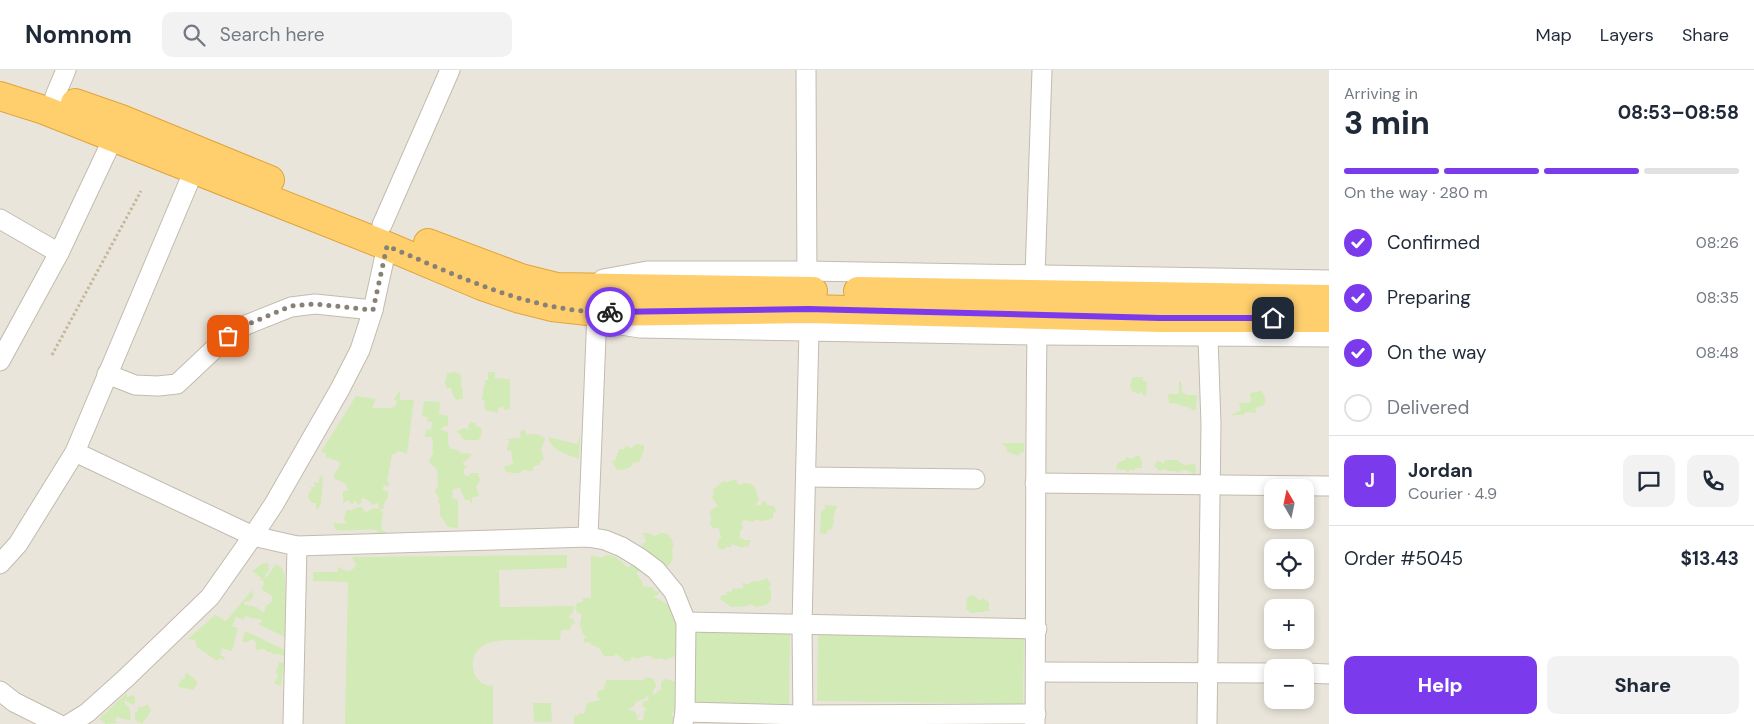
<!DOCTYPE html>
<meta charset="utf-8">
<style>
body{margin:0;font-family:"DM Sans",sans-serif;background:#f2f2f3;color:#1f2937;height:100vh;display:flex;flex-direction:column;font-size:19px;white-space:nowrap}
*{box-sizing:border-box;margin:0}
p{font-size:16px;color:#747a83}
.icon{flex:none;width:28px;height:28px;fill:none;stroke:currentColor;stroke-width:2;stroke-linecap:round;stroke-linejoin:round}
.map{position:relative;flex:1;overflow:hidden}
.panel{display:flex;flex-direction:column;background:#fff;width:425px}
.panel>*{flex:none}
.needle{width:32px;rotate:351deg}
.buttons{position:absolute;left:1264px;top:409px;display:grid;gap:10px}
.buttons a{display:grid;place-items:center;width:50px;height:50px;border-radius:10px;background:#fff;box-shadow:0 2px 8px #0003;font-size:25px}
.pin{position:absolute;display:grid;place-items:center;width:42px;height:42px;color:#fff;margin:-21px;border-radius:10px;box-shadow:0 2px 8px #0006}
.courier{position:absolute;display:grid;place-items:center;width:50px;height:50px;margin:-25px;border:4px solid #7c3aed;border-radius:50%;background:#fff;color:#222;box-shadow:0 1px 6px #0007}
.summary em{font-style:normal;font-weight:800}
.summary div{display:flex;flex-direction:column-reverse}
.summary{display:flex;align-items:center;justify-content:space-between;height:85px;padding:0 15px}
h1{font-size:32px;font-weight:800;line-height:38px}
.bar{display:grid;grid-template-columns:repeat(4,1fr);gap:8px 5px;align-content:center;height:60px;padding:0 15px}
.bar i{height:6px;border-radius:4px;background:#e0e1e3}
.bar .on{background:#7c3aed}
.bar p{grid-column:span 4}
.line{display:flex;align-items:center;gap:12px;padding:0 15px;border-top:1px solid #e0e1e3}
.line div{flex:1}
.round{display:grid;place-items:center;flex:none;width:52px;height:52px;border-radius:10px;background:#f2f2f3}
ol{padding:0 15px;list-style:none}
li{display:flex;align-items:center;gap:15px;height:55px}
li p{margin-inline-start:auto}
li .icon{padding:5px;border-radius:50%;background:#7c3aed;color:#fff;stroke-width:4}
li:last-child{color:#747a83}
li i{width:28px;height:28px;border:2px solid #e0e1e3;border-radius:50%}
.cta{display:flex;gap:10px;margin-top:auto;padding:10px 15px}
.cta a{flex:1;height:58px;border-radius:10px;background:#7c3aed;color:#fff;font-size:20px;font-weight:800;line-height:58px;text-align:center}
.cta a+a{background:#f2f2f3;color:#1f2937}
header{display:flex;align-items:center;gap:30px;box-sizing:border-box;height:70px;padding:0 25px;background:#fff;border-bottom:1px solid #e0e1e3}
header strong{font-size:24px}
nav{display:flex;gap:28px;margin-inline-start:auto;font-size:18px}
.search{width:350px;height:45px;background:#f2f2f3;display:flex;align-items:center;gap:12px;box-sizing:border-box;padding:0 18px;border-radius:10px;color:#747a83;font-size:19px}
main{display:flex;flex:1;min-height:0}
.map>svg:first-child{display:block}
.residential{fill:#eae5da;fill-rule:evenodd}
.green{fill:#d2eab5;fill-rule:evenodd}
.lines{fill:none;stroke-linecap:round;stroke-linejoin:round}
.minor-casing{stroke:#c2bbae;stroke-width:21}
.highway-casing{stroke:#e0a43c;stroke-width:30}
.path{stroke:#c4b79f;stroke-width:3;stroke-dasharray:2.5 2.5;stroke-linecap:butt}
.minor{stroke:#fff;stroke-width:19}
.highway{stroke:#ffcf6e;stroke-width:28}
.done{stroke:#878178;stroke-width:5;stroke-dasharray:0 9}
.route{stroke:#7c3aed;stroke-width:6}
</style>
<header>
<strong>Nomnom</strong>
<div class="search"><svg class="icon" aria-label="search" viewBox="0 0 24 24"><circle cx="10" cy="10" r="6"/><path d="M15 15l6 6"/></svg>Search here</div>
<nav><a>Map</a><a>Layers</a><a>Share</a></nav>
</header>
<main>
<div class="map">
<svg width="1329" height="654" viewBox="0 0 1329 654">
<rect width="100%" height="100%" fill="#f6f3ec"/>
<path class="residential" d="M0 0H1329V654H0ZM1272 418H1305V450H1272ZM1272 478H1305V510H1272ZM1272 538H1305V570H1272ZM1272 598H1305V630H1272Z"/>
<g class="green">
<polygon points="455,302 460,304 462,309 460,315 462,316 463,328 457,330 453,326 451,318 447,318 445,313 447,303"/>
<polygon points="488,302 495,302 495,308 510,309 510,339 504,340 504,337 498,338 498,343 485,340 484,330 482,330 485,310 488,310"/>
<polygon points="1133,307 1143,307 1143,311 1147,311 1146,326 1143,325 1141,321 1139,324 1132,321 1130,315"/>
<polygon points="1179,311 1181,311 1182,322 1187,325 1197,325 1196,340 1193,340 1185,336 1183,337 1179,334 1169,333 1168,324 1179,324"/>
<path d="M400 320V330H414L407 384 399 381 392 385 387 412 390 413 388 417 385 415 383 417V420L388 422V428L385 431 383 439 379 440 383 442 381 459 386 462V464L373 465V463L378 462V460C365 459 351 461 336 460L333 453 347 454 344 449 346 440 351 441 355 438 361 437 365 441V443L373 438 379 439 378 432 374 435 364 428 361 429 362 432 358 435 355 430 353 434 350 433 349 430 343 433V421H348L346 414 334 408 335 401 338 400 340 392 326 387V383L321 382 356 326 376 329 372 338H392L396 335 397 330H394Z"/>
<polygon points="1262,321 1266,330 1264,335 1255,338 1257,343 1246,342 1243,345 1231,345 1241,340 1239,333 1251,332 1250,323"/>
<path d="M424 331 440 332 439 344 448 346V355L441 358V360L448 362V374L451 379 458 380 460 383 472 384 467 390 463 392 464 396H468L464 399V405L469 406 471 403H478L480 410 476 417 479 426 472 427V434L469 430H465L460 418 453 419 452 428 458 430V458L448 457 440 445V434L438 432 439 428 435 421 438 415 437 399 429 392 433 383C432 378 434 373 432 367H425L426 359 431 360 432 352 427 351 428 347 422 346Z"/>
<polygon points="470,352 475,353 477,357 480,357 482,360 481,367 478,370 464,370 459,363 457,363 457,361 465,358 470,360 468,357"/>
<path d="M524 359 527 365C533 363 541 364 545 369L541 380 544 389 540 392 539 395 534 396 532 401H526L524 399C520 405 513 403 506 402L503 397 513 394 511 380 508 381 507 378 510 371 505 369 521 368 520 362Z"/>
<path d="M580 365 579 389C566 384 552 381 548 367L577 374Z"/>
<polygon points="1002,373 1024,373 1024,382 1020,383 1018,386 1006,381 1007,377 1004,376"/>
<path d="M636 374 644 375V380L639 392 633 393C630 400 624 399 617 400L612 392 616 389 619 379H625V376L632 378Z"/>
<polygon points="1136,386 1140,386 1140,390 1142,390 1142,398 1136,398 1133,401 1132,399 1127,403 1126,400 1116,399 1116,397 1119,392 1125,390 1126,387 1131,389"/>
<path d="M1158 390 1163 394 1166 390H1177L1184 395 1194 394 1196 396V404H1192C1189 399 1181 399 1177 403L1176 401H1168L1164 399 1160 401 1154 396Z"/>
<polygon points="323,406 321,433 318,440 316,438 316,433 312,433 309,429 308,424 312,420 310,417 315,417 314,412 318,413 320,407"/>
<path d="M733 410H736L738 414 741 415 743 413 752 414 755 418 759 430 755 436 761 435 763 431 766 432 767 435 774 436 776 441 773 443V448C768 450 760 453 756 449L753 452 744 450 741 453 743 458 740 461V468L745 470H751L748 477 745 476 742 478 732 474 731 477H727L722 480 717 476 719 468H722L720 465 719 458H713L710 454 711 449 710 443 712 439 718 436 712 428 714 424 713 420 723 411 726 412Z"/>
<polygon points="825,435 837,436 833,448 834,450 832,459 828,460 826,464 820,463 821,442 825,439"/>
<path d="M643 463H649L654 466 661 463 668 464 672 470 674 478 671 479C674 486 673 491 668 496H665L646 482 647 480 642 476 641 474 646 472Z"/>
<path d="M567 485V498L499 500 500 537 574 536 573 542 568 548 573 549 575 553 571 555 570 560H561L560 570C540 571 503 567 486 574 465 583 470 616 493 616V654H345L348 512 313 511V502H338V496C344 502 352 503 356 495L352 487Z"/>
<path d="M591 485 601 488C612 480 621 491 628 498L633 494 639 498 640 501 636 503 643 513 642 515 645 517H652L656 522 660 520 659 524 653 527C663 530 669 535 677 543L678 581 675 580V586L666 590 660 588 655 589 648 585 637 589 632 587 631 588V590L629 591 627 590 625 592 622 588 616 584 614 586H604L599 578 592 575 589 572 584 573V568H587C580 562 579 553 582 545L577 542 575 538 577 533 583 532V528H591Z"/>
<polygon points="268,493 269,500 265,506 266,508 276,494 282,498 285,506 285,567 258,554 262,552 262,550 255,548 250,548 248,546 244,547 244,550 236,547 232,556 238,558 232,581 222,578 220,585 225,587 224,590 219,588 217,591 197,577 195,570 188,569 215,545 226,551 253,519 252,523 254,525 250,531 244,532 245,535 257,537 262,542 264,542 266,536 272,531 272,526 261,519 263,516 264,511 260,510 261,508 252,501 262,494"/>
<polygon points="767,508 771,514 769,518 771,520 771,530 766,535 756,537 751,534 748,536 731,537 719,528 722,525 727,525 726,522 728,521 731,523 732,519 743,518 742,513 748,514 754,511 760,511"/>
<polygon points="970,525 975,526 980,531 983,528 989,532 989,541 971,543 966,539 967,528"/>
<polygon points="245,561 285,580 284,586 278,584 273,584 271,582 267,582 265,579 256,580 255,578 257,573 253,569 245,573 242,571"/>
<polygon points="696,562 790,563 789,634 695,633"/>
<polygon points="818,563 1024,566 1023,634 817,631"/>
<polygon points="279,592 284,593 281,616 274,613 278,607 276,601"/>
<polygon points="187,603 198,612 193,620 179,617 178,615 181,610 185,608 185,604"/>
<path d="M647 607 654 609 656 616 652 623 654 625 661 619V612L665 609 677 612 678 625 675 627 674 632 678 635 677 641 672 643V645L673 647 675 645V654H574V646H577L580 643 584 644 587 633 601 630 597 627 598 621 604 619 606 610H643ZM647 625 649 629 647 631 643 632 642 636 647 639 644 641 643 650H638L637 648 640 645 636 646V642L627 639 633 637 637 631 644 629Z"/>
<polygon points="127,623 127,627 133,625 135,627 135,633 133,635 124,630 125,634 129,637 131,649 128,650 117,647 115,650 117,653 106,654 99,649"/>
<polygon points="533,633 551,633 552,652 534,652"/>
<polygon points="148,635 151,641 142,654 135,650 135,643 138,641 137,638"/>
</g>
<g class="lines">
<defs>
<g id="minor">
<polyline points="806,0 807,213"/>
<polyline points="55,26 66,0"/>
<polyline points="0,149 59,183"/>
<polyline points="382,155 450,0"/>
<polyline points="1035,206 1042,0"/>
<polyline points="603,209 647,201 806,201 1329,210"/>
<polyline points="0,291 59,183 118,58"/>
<polyline points="107,304 135,315 158,316 177,314 228,266 246,255 291,237 315,234 373,240"/>
<polyline points="75,382 253,466 297,476 293,654"/>
<polyline points="806,407 975,409"/>
<polyline points="1035,413 1329,416"/>
<polyline points="588,467 597,242 621,255 640,258 1037,265 1329,267"/>
<polyline points="297,476 588,467 605,470 622,477 640,488 656,500 674,522 686,552 685,642 683,654"/>
<polyline points="0,494 18,474 75,382 194,100"/>
<polyline points="686,552 1037,559"/>
<polyline points="1037,602 1272,603"/>
<polyline points="1305,603 1329,604"/>
<polyline points="0,621 14,632 58,654"/>
<polyline points="685,642 802,645 1036,644"/>
<polyline points="69,654 87,643 126,608 210,527 253,466 274,434 340,319 360,280 373,240 387,176"/>
<polyline points="803,654 802,555 809,260 808,248"/>
<path d="M1035 654C1036 524 1035 395 1037 265"/>
<polyline points="1207,654 1211,354 1208,267"/>
</g>
<g id="highway">
<polyline points="0,26 44,40 387,176 482,216 520,229 552,237 597,242 808,239 1160,248 1329,248"/>
<polyline points="75,33 121,49 270,110"/>
<polyline points="428,173 521,208 557,217 813,221"/>
<polyline points="858,221 1329,229"/>
</g>
</defs>
<use href="#minor" class="minor-casing"/>
<use href="#highway" class="highway-casing"/>
<polyline class="path" points="52,285 141,121"/>
<use href="#minor" class="minor"/>
<use href="#highway" class="highway"/>
</g>
<g class="lines">
<path class="done" d="M228 266 246 255 291 236 315 234 373 240 387 176C459 206 531 243 610 242"/>
<polyline class="route" points="610,242 808,239 1160,248 1273,248"/>
</g>
</svg>
<div class="buttons">
<a><svg class="needle" viewBox="-14 -14 28 28"><path d="M0-13l5 13h-10z" fill="#e53935"/><path d="M0 13l5-13h-10z" fill="#747a83"/></svg></a>
<a><svg class="icon" aria-label="locate" viewBox="0 0 24 24"><circle cx="12" cy="12" r="6"/><path d="M12 2v4M12 18v4M2 12h4M18 12h4"/></svg></a>
<a>+</a>
<a>−</a>
</div>
<div class="pin" style="left:228px;top:266px;background:#ea580c"><svg class="icon" aria-label="bag" viewBox="0 0 24 24"><path d="M5 8h14l-1 12H6zM9 8a3 3 0 0 1 6 0"/></svg></div>
<div class="pin" style="left:1273px;top:248px;background:#1f2937"><svg class="icon" aria-label="home" viewBox="0 0 24 24"><path d="M3 11l9-7 9 7M6 9v11h12V9"/></svg></div>
<div class="courier" style="left:610px;top:242px"><svg class="icon" aria-label="bike" viewBox="0 0 24 24"><circle cx="6" cy="16" r="4"/><circle cx="18" cy="16" r="4"/><path d="M6 16l4-8h5l3 8M10 8l3 8H6M13 5h3"/></svg></div>
</div>
<section class="panel">
<div class="summary"><div><h1>3 min</h1><p>Arriving in</p></div><em>08:53–08:58</em></div>
<div class="bar"><i class="on"></i><i class="on"></i><i class="on"></i><i></i><p>On the way · 280 m</p></div>
<ol>
<li><svg class="icon" aria-label="check" viewBox="0 0 24 24"><path d="M5 12l5 5 9-10"/></svg>Confirmed<p>08:26</p></li>
<li><svg class="icon" aria-label="check" viewBox="0 0 24 24"><path d="M5 12l5 5 9-10"/></svg>Preparing<p>08:35</p></li>
<li><svg class="icon" aria-label="check" viewBox="0 0 24 24"><path d="M5 12l5 5 9-10"/></svg>On the way<p>08:48</p></li>
<li><i></i>Delivered</li>
</ol>
<div class="line" style="height:90px"><b class="round" style="background:#7c3aed;color:#fff">J</b><div><b>Jordan</b><p>Courier · 4.9</p></div><a class="round"><svg class="icon" aria-label="chat" viewBox="0 0 24 24"><path d="M4 5h16v11H9l-5 4z"/></svg></a><a class="round"><svg class="icon" aria-label="phone" viewBox="0 0 24 24"><path d="M5 4h4l2 5-3 2q2 4 5 5l2-3 5 2v4C11 20 4 13 5 4z"/></svg></a></div>
<div class="line" style="height:65px"><div>Order #5045</div><b>$13.43</b></div>
<div class="cta"><a>Help</a><a>Share</a></div>
</section>
</main>
